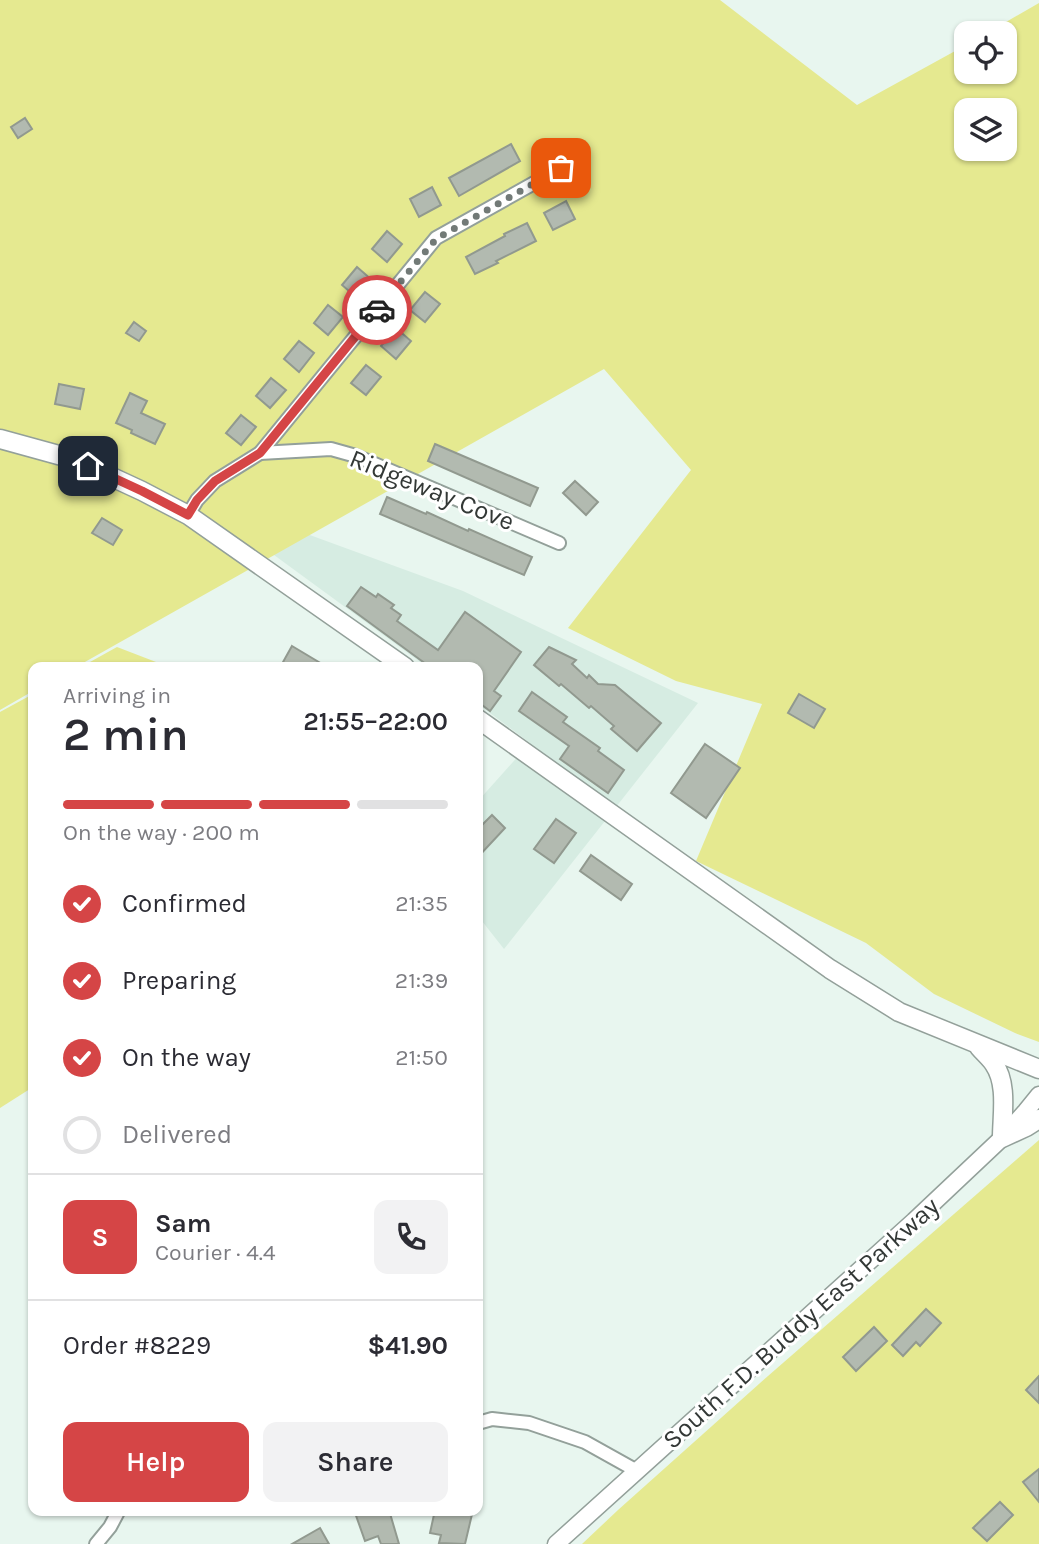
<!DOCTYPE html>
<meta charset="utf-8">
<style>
body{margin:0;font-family:Karla,sans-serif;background:#f2f2f3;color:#2b2b33;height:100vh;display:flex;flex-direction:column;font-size:26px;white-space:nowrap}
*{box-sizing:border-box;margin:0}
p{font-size:23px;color:#7c7c81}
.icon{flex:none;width:38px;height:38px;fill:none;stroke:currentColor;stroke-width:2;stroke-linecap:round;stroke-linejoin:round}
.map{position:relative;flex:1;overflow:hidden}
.drawer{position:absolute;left:28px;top:662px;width:455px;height:854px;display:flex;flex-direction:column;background:#fff;border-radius:14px;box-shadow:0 2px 5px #0004}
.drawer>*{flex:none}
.controls{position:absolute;left:954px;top:21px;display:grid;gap:14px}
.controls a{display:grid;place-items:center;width:63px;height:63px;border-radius:14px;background:#fff;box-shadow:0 2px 5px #0004;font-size:35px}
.pin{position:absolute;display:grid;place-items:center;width:60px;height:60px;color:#fff;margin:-30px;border-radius:14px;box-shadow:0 4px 10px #0006}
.courier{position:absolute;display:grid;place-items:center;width:70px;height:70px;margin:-35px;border:5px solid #d54546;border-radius:50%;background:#fff;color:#222;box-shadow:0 2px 9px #0007}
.headline em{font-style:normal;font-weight:600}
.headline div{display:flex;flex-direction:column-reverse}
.headline{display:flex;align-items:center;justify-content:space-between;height:119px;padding:0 35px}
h1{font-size:46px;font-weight:600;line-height:52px}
.bar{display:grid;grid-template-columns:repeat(4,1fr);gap:10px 7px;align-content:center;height:84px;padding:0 35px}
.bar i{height:9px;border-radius:5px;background:#e1e1e2}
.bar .on{background:#d54546}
.bar p{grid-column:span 4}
.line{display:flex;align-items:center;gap:18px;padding:0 35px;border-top:2px solid #e1e1e2}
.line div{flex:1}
.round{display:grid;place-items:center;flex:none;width:74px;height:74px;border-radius:14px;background:#f2f2f3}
ol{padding:0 35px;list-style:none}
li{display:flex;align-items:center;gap:21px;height:77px}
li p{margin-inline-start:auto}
li .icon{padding:7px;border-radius:50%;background:#d54546;color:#fff;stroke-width:4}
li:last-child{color:#7c7c81}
li i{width:38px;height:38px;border:4px solid #e1e1e2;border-radius:50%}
.action{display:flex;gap:14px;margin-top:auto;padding:14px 35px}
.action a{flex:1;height:80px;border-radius:14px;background:#d54546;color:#fff;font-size:28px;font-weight:600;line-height:80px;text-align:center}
.action a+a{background:#f2f2f3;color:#2b2b33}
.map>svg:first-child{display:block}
.built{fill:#d6ece2}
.green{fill:#e5e990;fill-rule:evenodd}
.building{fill:#b2bab0;stroke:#91998f;stroke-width:2}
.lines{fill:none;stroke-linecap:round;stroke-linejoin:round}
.minor-casing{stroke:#93a09a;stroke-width:16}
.tertiary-casing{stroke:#93a09a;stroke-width:19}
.secondary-casing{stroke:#93a09a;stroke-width:21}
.minor{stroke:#fff;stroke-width:12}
.tertiary{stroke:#fff;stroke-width:16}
.secondary{stroke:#fff;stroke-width:18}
.done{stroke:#727a77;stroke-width:7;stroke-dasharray:0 12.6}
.route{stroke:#d54546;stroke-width:9}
.labels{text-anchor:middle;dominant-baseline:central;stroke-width:6;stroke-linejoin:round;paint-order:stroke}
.street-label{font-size:26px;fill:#333836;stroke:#fff}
</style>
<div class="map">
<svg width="1039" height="1544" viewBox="0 0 1039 1544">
<rect width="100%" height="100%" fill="#e8f6ef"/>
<polygon class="built" points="277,523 463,591 698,703 504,949 478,916 478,801 530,743 478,704 478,667 427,667 259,544"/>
<g class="green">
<path d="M0 0H720L857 105 966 45V72H1004V33H987L1039 3V1042L1015 1033 934 994 866 943 696 861 762 704 676 681 568 628 691 470 604 369 76 667H33V691L0 710ZM966 110H1004V149H966Z"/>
<polygon points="117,647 169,667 81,667"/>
<polygon points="33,694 33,1087 0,1108 0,712"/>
<polygon points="1039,1140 1039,1544 582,1544 618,1510 768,1376"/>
</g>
<g class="building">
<polygon points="25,118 32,129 18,138 11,127"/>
<polygon points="511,144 520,161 459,196 449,178"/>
<polygon points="432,187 441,205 419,217 410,199"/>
<polygon points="566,201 575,219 553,230 544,213"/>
<polygon points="527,223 536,241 496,261 498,263 475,274 466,257 505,236 504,234"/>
<polygon points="387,231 402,244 387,262 372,249"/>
<polygon points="357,267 372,280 357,298 342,285"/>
<polygon points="425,292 440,304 425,322 410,310"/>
<polygon points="328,305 343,317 328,335 314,323"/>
<polygon points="134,322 146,331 139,341 126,333"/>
<polygon points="396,328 411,341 396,359 381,346"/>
<polygon points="299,341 314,353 299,372 284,359"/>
<polygon points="366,365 381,377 366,395 351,383"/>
<polygon points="271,378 286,390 270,408 256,396"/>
<polygon points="59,384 84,389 80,409 55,404"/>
<polygon points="130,393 147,401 141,413 165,424 155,444 131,433 132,430 116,423"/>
<polygon points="241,415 256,427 241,445 226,433"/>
<polygon points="435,444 538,488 530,506 428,461"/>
<polygon points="575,481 598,502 586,515 563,493"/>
<polygon points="387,497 426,514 427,512 468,531 469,529 532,557 524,575 380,514"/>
<polygon points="102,518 122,530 113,545 92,533"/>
<polygon points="361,587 376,597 378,594 394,605 391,608 401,615 397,621 438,650 465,612 521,652 494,691 501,696 490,711 478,702 478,667 430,667 347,606"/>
<polygon points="292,646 327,667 292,667 283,662"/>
<polygon points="549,647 576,660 572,664 587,678 589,675 598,684 615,685 661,723 637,751 611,729 614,726 591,706 589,708 561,684 559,686 534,665"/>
<polygon points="532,692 567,717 563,722 600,748 598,751 624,770 608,793 560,759 569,746 519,711"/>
<polygon points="799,694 825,709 814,728 788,713"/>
<polygon points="705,744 740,768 706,818 671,793"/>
<polygon points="492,815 505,828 478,857 478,829"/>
<polygon points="556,819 576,833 554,863 534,849"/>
<polygon points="591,855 632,884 621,900 580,871"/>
<polygon points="926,1309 941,1323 920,1346 916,1342 903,1356 892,1345"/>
<polygon points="874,1327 887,1341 856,1371 843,1357"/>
<polygon points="1039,1376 1039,1403 1026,1390"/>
<polygon points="1039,1469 1039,1502 1023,1482"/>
<polygon points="1000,1502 1013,1515 987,1541 973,1528"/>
<polygon points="354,1510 389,1510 399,1544 381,1544 378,1536 365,1541"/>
<polygon points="435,1510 473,1510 465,1544 439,1543 441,1535 430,1533"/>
<polygon points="320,1528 329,1544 292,1544"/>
</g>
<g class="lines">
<defs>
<g id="minor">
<polyline points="260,453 331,449 356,456 559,543"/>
<polyline points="188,515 197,500 215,481 260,453 436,238 561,168"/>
<polyline points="478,1423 492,1419 529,1423 585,1442 637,1471"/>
<polyline points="96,1544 110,1527 119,1510"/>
</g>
<polyline id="tertiary" points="556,1544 914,1221 1002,1138 1026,1111 1039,1095"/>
<g id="secondary">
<polyline points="0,439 73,459 142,491 188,515 405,667"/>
<polyline points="478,719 830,969 899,1012 1039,1069"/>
<path d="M979 1047C984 1053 990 1058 994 1064 1008 1084 1002 1115 1002 1138L1026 1127 1039 1119"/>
</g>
</defs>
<use href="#minor" class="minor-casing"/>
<use href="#tertiary" class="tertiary-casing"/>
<use href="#secondary" class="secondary-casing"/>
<use href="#minor" class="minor"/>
<use href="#tertiary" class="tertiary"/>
<use href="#secondary" class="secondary"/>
</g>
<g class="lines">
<polyline class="done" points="377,310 436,239 561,168"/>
<polyline class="route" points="88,466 142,491 188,515 197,500 215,481 260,453 377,310"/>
</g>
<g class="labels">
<g class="street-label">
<text transform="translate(432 490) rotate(22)">Ridgeway Cove</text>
<text transform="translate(801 1323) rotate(-42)">South F.D. Buddy East Parkway</text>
</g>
</g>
</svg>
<div class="controls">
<a><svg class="icon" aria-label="locate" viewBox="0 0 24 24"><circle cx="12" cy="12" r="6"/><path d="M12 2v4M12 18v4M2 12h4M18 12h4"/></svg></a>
<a><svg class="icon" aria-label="layers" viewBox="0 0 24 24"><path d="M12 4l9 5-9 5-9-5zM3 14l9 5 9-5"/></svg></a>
</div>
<div class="pin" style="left:561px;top:168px;background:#ea580c"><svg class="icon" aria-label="bag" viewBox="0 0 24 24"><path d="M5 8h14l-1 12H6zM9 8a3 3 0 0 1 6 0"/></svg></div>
<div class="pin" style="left:88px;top:466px;background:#1f2937"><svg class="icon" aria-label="home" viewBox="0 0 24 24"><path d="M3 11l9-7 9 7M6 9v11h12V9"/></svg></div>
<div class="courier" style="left:377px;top:310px"><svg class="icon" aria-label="car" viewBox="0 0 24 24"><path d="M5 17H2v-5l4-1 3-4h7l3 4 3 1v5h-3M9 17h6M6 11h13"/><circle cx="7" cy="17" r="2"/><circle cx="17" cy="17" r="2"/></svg></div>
<section class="drawer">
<div class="headline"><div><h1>2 min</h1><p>Arriving in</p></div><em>21:55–22:00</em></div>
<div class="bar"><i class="on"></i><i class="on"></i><i class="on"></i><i></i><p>On the way · 200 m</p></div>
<ol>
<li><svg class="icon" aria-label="check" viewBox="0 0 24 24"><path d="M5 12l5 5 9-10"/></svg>Confirmed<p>21:35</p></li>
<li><svg class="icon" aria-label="check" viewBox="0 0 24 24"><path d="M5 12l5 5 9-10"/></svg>Preparing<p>21:39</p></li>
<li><svg class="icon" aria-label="check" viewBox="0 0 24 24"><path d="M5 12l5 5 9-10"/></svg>On the way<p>21:50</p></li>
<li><i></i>Delivered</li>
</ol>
<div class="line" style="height:126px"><b class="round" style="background:#d54546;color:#fff">S</b><div><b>Sam</b><p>Courier · 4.4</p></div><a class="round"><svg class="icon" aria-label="phone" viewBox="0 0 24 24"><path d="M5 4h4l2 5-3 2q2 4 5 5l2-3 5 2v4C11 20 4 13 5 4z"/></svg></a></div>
<div class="line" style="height:91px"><div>Order #8229</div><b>$41.90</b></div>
<div class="action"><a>Help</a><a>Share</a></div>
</section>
</div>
